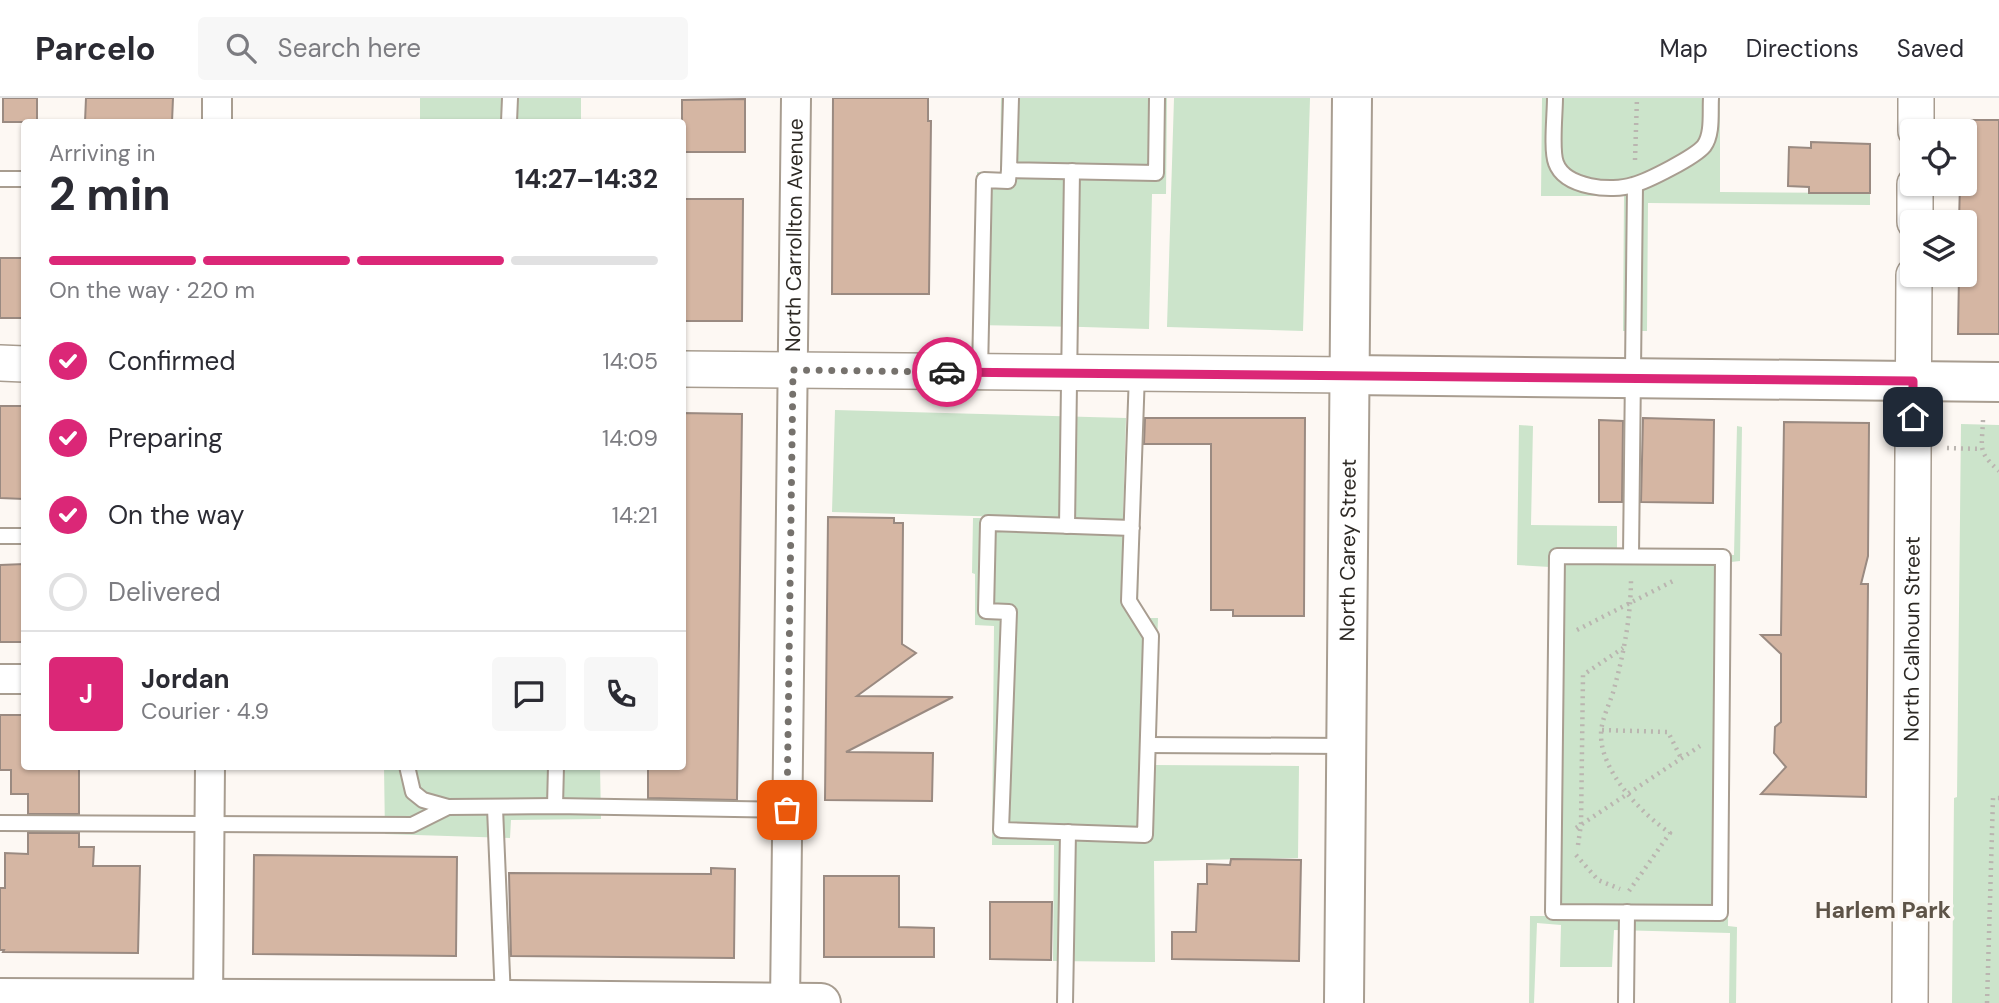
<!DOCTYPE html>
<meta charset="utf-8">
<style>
body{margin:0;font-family:"DM Sans",sans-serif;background:#f7f7f7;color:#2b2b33;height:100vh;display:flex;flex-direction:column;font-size:26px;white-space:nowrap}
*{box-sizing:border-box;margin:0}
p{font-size:23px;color:#7c7c81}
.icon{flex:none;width:38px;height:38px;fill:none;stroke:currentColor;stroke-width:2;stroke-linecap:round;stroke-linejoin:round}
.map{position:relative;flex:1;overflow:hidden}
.side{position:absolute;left:21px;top:21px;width:665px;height:651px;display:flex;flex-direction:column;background:#fff;border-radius:7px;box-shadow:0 2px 5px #0004}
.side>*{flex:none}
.fabs{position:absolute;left:1900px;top:21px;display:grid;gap:14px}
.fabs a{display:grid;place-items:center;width:77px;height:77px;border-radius:7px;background:#fff;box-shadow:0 2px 5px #0004;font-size:35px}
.pin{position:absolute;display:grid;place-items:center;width:60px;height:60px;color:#fff;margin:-30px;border-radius:14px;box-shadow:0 4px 10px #0006}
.courier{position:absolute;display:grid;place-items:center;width:70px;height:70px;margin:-35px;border:5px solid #db2777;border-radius:50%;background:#fff;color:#222;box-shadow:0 2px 9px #0007}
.summary em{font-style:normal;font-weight:700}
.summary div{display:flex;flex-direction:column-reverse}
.summary{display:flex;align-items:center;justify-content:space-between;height:119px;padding:0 28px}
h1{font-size:46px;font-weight:700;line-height:52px}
.bar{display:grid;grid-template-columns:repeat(4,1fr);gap:10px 7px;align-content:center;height:84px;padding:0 28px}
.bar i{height:9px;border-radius:5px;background:#e1e1e2}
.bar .current{background:#db2777}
.bar p{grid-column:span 4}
.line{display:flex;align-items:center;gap:18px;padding:0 28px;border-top:2px solid #e1e1e2}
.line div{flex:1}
.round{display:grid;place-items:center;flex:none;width:74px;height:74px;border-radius:7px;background:#f7f7f7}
ol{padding:0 28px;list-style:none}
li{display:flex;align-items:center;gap:21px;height:77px}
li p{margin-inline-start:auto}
li .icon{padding:7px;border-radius:50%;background:#db2777;color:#fff;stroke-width:4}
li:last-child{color:#7c7c81}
li i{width:38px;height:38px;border:4px solid #e1e1e2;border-radius:50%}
header{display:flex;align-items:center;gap:42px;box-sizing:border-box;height:98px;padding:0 35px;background:#fff;border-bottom:2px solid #e1e1e2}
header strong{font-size:33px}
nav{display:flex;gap:38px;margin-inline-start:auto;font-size:24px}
.search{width:490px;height:63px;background:#f7f7f7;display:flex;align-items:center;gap:18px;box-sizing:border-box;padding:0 24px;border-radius:7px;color:#7c7c81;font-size:26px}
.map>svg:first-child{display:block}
.green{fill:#cce4cb}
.building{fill:#d5b6a3;stroke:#9a8a81;stroke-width:2}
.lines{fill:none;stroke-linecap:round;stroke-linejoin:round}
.service-casing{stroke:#a89d90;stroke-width:18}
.minor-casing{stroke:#a89d90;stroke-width:32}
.tertiary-casing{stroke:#a89d90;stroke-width:38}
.secondary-casing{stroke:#a89d90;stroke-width:42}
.path{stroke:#bab5b0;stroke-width:4.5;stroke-dasharray:2 5;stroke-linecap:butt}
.service{stroke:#fff;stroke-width:14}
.minor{stroke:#fff;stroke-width:28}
.tertiary{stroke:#fff;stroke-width:35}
.secondary{stroke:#fff;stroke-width:38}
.done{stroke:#76726d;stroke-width:7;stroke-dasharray:0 12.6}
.route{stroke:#db2777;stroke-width:9}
.labels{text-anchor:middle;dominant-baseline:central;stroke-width:7;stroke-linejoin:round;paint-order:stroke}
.street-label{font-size:21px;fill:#2e2a25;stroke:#fdf8f3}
.neighbourhood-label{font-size:23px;font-weight:bold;fill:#5e5448;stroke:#fdf8f3}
</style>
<header>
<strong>Parcelo</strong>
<div class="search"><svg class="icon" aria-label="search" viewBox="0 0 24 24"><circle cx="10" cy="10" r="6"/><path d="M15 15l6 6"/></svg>Search here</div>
<nav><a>Map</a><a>Directions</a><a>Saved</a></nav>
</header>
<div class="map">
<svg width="1999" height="905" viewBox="0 0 1999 905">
<rect width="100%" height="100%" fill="#fdf8f3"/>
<g class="green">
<rect x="420" y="0" width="161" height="24"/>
<polygon points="1001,0 1167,0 1166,96 1152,96 1149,231 1083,229 975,227 977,74 1000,74"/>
<polygon points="1174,0 1310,0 1303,233 1167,229"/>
<polygon points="1542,0 1720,0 1720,94 1864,95 1870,96 1870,107 1648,105 1647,233 1623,233 1624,98 1541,98"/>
<polygon points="835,312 1126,320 1123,422 1139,422 1138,520 1158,520 1153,667 1299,668 1298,760 1154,763 1155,864 1053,863 1054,747 992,747 994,528 975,527 975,476 972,475 973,420 1049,420 832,414"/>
<polygon points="1961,326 1999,327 1999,905 1952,905 1954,700 1957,699"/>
<polygon points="1519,327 1533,328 1531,427 1617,428 1617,457 1734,457 1737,328 1742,329 1740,463 1731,464 1728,828 1737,829 1736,905 1729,905 1730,835 1614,832 1612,869 1560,869 1561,827 1537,825 1534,905 1529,905 1530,818 1548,818 1550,469 1517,467"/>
<polygon points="384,669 600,669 601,721 511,722 510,740 385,736"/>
</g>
<g class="building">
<rect x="3" y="0" width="34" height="24"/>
<polygon points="86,0 173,0 172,24 85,24"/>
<polygon points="833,0 928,0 928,23 931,23 929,196 832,196"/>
<polygon points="745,1 745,54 682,54 682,2"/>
<polygon points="1965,22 1999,22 1999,236 1958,236 1959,177 1965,177 1965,124 1959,124 1960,86 1965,86"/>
<polygon points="1811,44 1870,46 1870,95 1809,95 1809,89 1788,88 1789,49 1811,50"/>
<polygon points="682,101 743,101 742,223 682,223"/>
<rect x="0" y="160" width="24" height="60"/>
<polygon points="0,308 24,308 24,401 0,400"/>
<polygon points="682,315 742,316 737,702 648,700 648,670 675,670 675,668 682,668"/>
<polygon points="1145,320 1305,320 1304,518 1233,518 1233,512 1211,512 1211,346 1144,346"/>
<polygon points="1643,320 1714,322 1713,405 1641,404"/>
<polygon points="1599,322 1623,323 1622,404 1599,404"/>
<polygon points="1784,324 1869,325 1868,458 1861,486 1868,486 1866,699 1761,696 1786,669 1774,655 1775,629 1781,624 1781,556 1761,537 1781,537"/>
<polygon points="828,419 894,420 894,425 903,425 902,546 916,555 857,598 953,599 846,654 933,655 932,703 825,702"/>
<polygon points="24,466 24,544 0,544 0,467"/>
<polygon points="0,617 24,617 24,668 79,668 79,716 28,716 28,696 11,696 11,672 0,672"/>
<polygon points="28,735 79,735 79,749 94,749 93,768 140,768 138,855 3,854 4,852 0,852 0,790 5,790 5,755 28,756"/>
<polygon points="254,757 457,759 456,858 253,856"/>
<polygon points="1231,761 1301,762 1299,863 1172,861 1172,834 1196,834 1198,786 1207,786 1207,766 1230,767"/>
<polygon points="711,770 735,771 734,860 511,858 509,775 711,776"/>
<polygon points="824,778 899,778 899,829 934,830 934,859 824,859"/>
<polygon points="990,804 1052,804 1051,862 990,861"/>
</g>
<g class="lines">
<defs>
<g id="service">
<polyline points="1011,0 1009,72 1156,75 1157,0"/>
<path d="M1555 0C1555 16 1551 52 1556 65 1565 90 1612 94 1633 87 1648 83 1695 59 1704 48 1713 36 1710 14 1711 0"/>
<polyline points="509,24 510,0"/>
<polyline points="0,81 24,81"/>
<polyline points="980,274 984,82 1008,83 1009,72"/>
<polyline points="1067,428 1072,73"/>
<polyline points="1132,430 988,425 986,513 1009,514 1001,732 1145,737 1151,538 1129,503 1137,275"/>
<polyline points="0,438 24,438"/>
<polygon points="1557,458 1723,459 1720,815 1553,814"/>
<polyline points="1631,458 1635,87"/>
<polyline points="1148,647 1345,648"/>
<polyline points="407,668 413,694 423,702 448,709 555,708 787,712"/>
<polyline points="555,708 556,668"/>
<polyline points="495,710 503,901"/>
<polyline points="0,725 412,727 448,709"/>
<polyline points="1065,905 1068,734"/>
<polyline points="1626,905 1627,814"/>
</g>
<g id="minor">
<polyline points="217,24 217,0"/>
<polyline points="0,581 24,581"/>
<polyline points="208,905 210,668"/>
<path id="s1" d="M785 905 796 0"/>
</g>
<g id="tertiary">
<polyline points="1916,33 1916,0"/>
<polyline points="1915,124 1915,86"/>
<polyline points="0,265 24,266"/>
<polyline points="682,271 1349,277"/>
<path id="s2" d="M1910 905 1914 177"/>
</g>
<g id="secondary">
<polyline points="1349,277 1999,284"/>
<polyline points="0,900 503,902 821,905"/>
<path id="s3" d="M1344 905 1352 0"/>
</g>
</defs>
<use href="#service" class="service-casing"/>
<use href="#minor" class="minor-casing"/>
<use href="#tertiary" class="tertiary-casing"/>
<use href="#secondary" class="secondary-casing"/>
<g class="path">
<polyline points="1635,62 1637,0"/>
<path d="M1983 322C1982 351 1977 353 1999 373"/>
<polyline points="1947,350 1982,351"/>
<polyline points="1577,532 1675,482"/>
<polyline points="1602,632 1668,634 1681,660"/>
<polyline points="1576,730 1700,648"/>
<polyline points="1578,747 1581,726 1583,577 1623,550"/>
<polyline points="1576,757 1598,782 1620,791"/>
<path d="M1629 793 1670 735C1642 716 1601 674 1601 637 1601 621 1610 606 1614 591 1624 555 1631 517 1631 480"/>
<polyline points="1987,905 1993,700 1999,700"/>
</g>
<use href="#service" class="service"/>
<use href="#minor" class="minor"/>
<use href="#tertiary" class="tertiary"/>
<use href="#secondary" class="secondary"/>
</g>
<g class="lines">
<polyline class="done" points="787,712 793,272 947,274"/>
<polyline class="route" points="947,274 1913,283 1913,319"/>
</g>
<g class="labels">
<g class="street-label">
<text stroke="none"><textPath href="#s1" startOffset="768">North Carrollton Avenue</textPath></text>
<text stroke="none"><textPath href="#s3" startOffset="453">North Carey Street</textPath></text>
<text stroke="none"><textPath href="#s2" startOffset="364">North Calhoun Street</textPath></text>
</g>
<g class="neighbourhood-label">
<text x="1883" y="812">Harlem Park</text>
</g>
</g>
</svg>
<div class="fabs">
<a><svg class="icon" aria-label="locate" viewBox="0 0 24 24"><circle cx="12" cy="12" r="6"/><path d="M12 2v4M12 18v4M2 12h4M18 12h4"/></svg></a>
<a><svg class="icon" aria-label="layers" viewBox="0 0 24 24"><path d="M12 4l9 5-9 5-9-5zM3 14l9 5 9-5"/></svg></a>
</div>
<div class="pin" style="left:787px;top:712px;background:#ea580c"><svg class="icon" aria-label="bag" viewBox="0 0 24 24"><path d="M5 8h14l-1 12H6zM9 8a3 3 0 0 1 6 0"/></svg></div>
<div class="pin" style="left:1913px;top:319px;background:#1f2937"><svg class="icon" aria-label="home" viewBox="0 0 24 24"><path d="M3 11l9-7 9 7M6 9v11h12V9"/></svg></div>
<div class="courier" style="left:947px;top:274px"><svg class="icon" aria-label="car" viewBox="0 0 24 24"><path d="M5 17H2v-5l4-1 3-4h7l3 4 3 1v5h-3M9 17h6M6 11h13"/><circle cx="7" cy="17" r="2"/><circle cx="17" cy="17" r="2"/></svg></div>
<section class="side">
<div class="summary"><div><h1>2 min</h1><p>Arriving in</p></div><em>14:27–14:32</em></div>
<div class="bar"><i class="current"></i><i class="current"></i><i class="current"></i><i></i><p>On the way · 220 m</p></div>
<ol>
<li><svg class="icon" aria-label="check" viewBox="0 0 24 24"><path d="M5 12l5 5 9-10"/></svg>Confirmed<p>14:05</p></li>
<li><svg class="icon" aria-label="check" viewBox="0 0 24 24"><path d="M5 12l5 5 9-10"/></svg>Preparing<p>14:09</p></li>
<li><svg class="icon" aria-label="check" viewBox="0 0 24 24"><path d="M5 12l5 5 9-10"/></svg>On the way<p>14:21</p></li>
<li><i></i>Delivered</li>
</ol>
<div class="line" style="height:126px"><b class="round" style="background:#db2777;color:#fff">J</b><div><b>Jordan</b><p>Courier · 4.9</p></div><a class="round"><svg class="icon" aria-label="chat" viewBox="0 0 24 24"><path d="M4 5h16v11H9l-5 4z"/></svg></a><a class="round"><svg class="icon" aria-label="phone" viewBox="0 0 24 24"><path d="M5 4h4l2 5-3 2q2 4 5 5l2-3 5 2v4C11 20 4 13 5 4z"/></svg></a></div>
</section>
</div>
